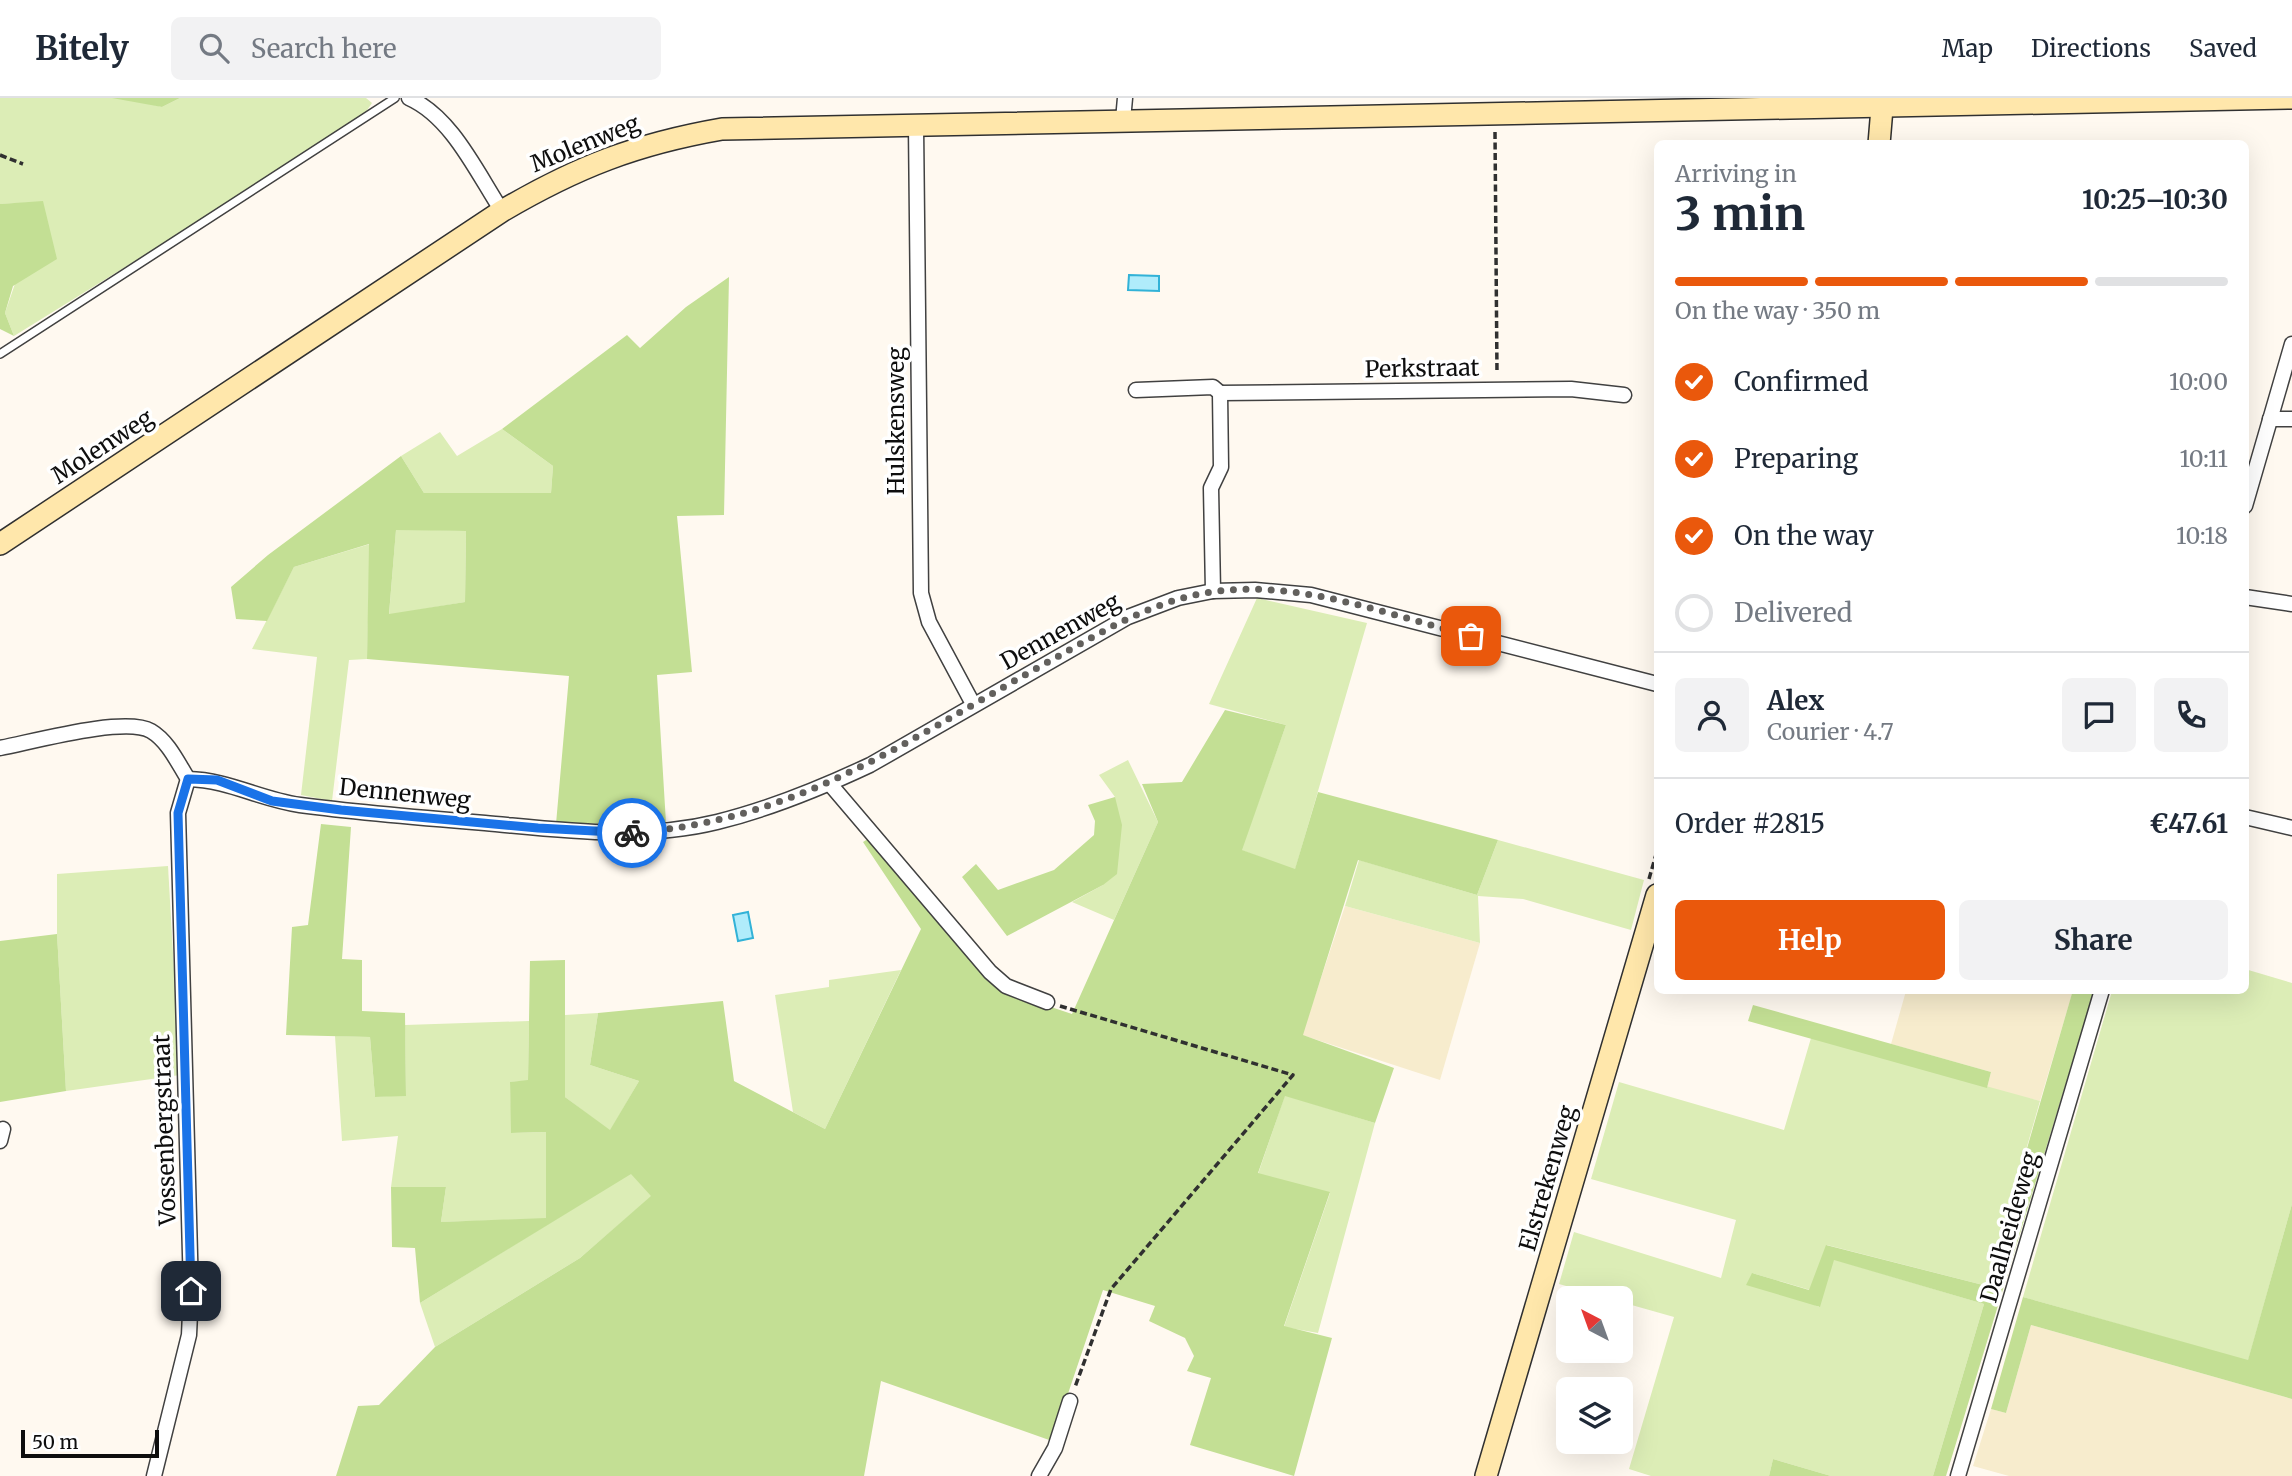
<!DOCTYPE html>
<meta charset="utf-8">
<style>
body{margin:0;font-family:Merriweather,serif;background:#f2f2f3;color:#1f2937;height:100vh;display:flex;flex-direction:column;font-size:26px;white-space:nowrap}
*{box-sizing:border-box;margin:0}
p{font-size:23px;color:#747a83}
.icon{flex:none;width:38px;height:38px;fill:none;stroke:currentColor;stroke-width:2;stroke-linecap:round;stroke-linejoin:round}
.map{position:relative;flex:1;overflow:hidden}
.sheet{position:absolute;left:1654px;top:42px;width:595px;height:854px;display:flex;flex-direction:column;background:#fff;border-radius:10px;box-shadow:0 7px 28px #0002}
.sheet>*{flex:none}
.needle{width:46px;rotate:319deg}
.tools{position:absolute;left:1556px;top:1188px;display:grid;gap:14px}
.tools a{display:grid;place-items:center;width:77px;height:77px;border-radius:10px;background:#fff;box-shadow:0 7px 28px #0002;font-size:35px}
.scale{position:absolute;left:21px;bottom:18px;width:138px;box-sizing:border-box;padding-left:7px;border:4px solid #0e0e0e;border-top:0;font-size:19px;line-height:24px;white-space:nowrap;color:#0e0e0e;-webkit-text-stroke:5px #fff;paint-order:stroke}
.pin{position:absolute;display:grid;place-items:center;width:60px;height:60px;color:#fff;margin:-30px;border-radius:14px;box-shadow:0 4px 10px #0006}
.courier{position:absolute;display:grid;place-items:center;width:70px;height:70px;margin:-35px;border:5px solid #1a73e8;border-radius:50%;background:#fff;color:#222;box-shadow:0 2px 9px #0007}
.head em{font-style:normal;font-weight:700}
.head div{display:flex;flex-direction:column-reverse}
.head{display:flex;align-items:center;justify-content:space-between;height:119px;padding:0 21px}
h1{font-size:46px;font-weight:700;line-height:52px}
.bar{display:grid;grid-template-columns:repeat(4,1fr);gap:10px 7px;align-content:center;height:84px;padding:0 21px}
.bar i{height:9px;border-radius:5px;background:#e0e1e3}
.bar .current{background:#ea580c}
.bar p{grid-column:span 4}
.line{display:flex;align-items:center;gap:18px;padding:0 21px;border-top:2px solid #e0e1e3}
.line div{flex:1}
.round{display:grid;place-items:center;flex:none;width:74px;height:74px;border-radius:10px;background:#f2f2f3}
ol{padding:0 21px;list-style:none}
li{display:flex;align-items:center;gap:21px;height:77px}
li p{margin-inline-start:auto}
li .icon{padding:7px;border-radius:50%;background:#ea580c;color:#fff;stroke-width:4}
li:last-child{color:#747a83}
li i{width:38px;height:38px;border:4px solid #e0e1e3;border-radius:50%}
.primary-button{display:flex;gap:14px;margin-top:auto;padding:14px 21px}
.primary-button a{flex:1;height:80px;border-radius:10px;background:#ea580c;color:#fff;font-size:28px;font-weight:700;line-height:80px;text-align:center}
.primary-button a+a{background:#f2f2f3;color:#1f2937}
header{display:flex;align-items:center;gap:42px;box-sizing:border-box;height:98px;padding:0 35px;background:#fff;border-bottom:2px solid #e0e1e3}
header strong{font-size:33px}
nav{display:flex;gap:38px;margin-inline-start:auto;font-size:24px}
.search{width:490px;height:63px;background:#f2f2f3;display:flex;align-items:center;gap:18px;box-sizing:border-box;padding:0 24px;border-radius:10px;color:#747a83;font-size:26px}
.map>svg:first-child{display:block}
.farmland{fill:#f7eccd}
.green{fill:#dcedb6}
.forest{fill:#c3df94;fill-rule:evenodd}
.water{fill:#b0ecfb;stroke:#32b2d7;stroke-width:2}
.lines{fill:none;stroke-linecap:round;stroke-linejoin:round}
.lane-casing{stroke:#414141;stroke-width:10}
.street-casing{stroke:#414141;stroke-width:17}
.secondary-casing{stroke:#303030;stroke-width:24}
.path{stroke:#303030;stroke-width:3.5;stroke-dasharray:7 3.5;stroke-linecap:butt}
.lane{stroke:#fff;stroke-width:7}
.street{stroke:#fff;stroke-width:14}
.secondary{stroke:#ffe7ab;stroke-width:21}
.done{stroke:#62605d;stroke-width:7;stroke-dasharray:0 12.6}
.route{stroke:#1a73e8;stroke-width:9}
.labels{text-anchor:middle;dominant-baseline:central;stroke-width:7;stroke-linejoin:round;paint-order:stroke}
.street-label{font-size:23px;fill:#0e0e0e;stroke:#fff}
</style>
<header>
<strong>Bitely</strong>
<div class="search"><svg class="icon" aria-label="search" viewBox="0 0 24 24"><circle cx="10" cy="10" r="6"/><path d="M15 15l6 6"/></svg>Search here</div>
<nav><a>Map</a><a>Directions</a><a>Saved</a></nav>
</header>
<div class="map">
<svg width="2292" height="1378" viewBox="0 0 2292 1378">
<rect width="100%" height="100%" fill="#fff9f0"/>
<g class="farmland">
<polygon points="1345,808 1480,845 1440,982 1302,937"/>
<polygon points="1906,893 2073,893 2040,1003 1987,990 1991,974 1891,946"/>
<polygon points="2031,1227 2292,1301 2292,1378 2009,1378 1973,1368 1991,1311 2006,1315"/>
</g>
<g class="green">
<polygon points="0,0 128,0 162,9 180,0 366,0 372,5 359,24 14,238 5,215 43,104 0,106"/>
<polygon points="502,331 553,368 551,395 424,395 401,358 440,334 457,358"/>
<polygon points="396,431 466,433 465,504 389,517"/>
<polygon points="370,446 367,561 349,562 332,703 301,697 317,559 252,551 294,469"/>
<polygon points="1257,500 1367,525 1295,772 1241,752 1286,627 1209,606"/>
<polygon points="1128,662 1158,724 1114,822 1072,804 1103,787 1115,699 1099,677"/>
<polygon points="1498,742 1644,782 1631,832 1523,801 1478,798 1480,845 1345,808 1359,762 1477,797"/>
<polygon points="168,768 180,977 66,993 57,836 57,776"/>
<polygon points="2245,871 2292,885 2292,1106 2248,1263 2023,1199 2112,893 2245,892"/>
<polygon points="901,872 825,1031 793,1014 775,897 829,889 829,882"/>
<polygon points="598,915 590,967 639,983 610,1033 565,999 565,917"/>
<polygon points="529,923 528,983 510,984 512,1035 546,1034 546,1121 441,1124 446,1089 391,1089 398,1038 342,1043 335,938 370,939 375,999 406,997 405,927"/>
<polygon points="1811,940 2040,1003 1987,1188 1827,1147 1810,1192 1752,1175 1819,1209 1833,1161 1984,1206 1933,1378 1831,1378 1773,1361 1769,1378 1651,1378 1629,1371 1674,1219 1621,1204 1620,1200 1609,1200 1559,1186 1574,1134 1721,1180 1736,1122 1591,1081 1619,984 1784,1032"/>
<polygon points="1285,997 1375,1025 1318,1235 1284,1229 1330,1095 1258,1076"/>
<polygon points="631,1075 652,1098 580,1160 435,1249 420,1205"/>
</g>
<g class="forest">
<polygon points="112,0 180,0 162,9"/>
<polygon points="43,103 57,161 13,188 5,215 14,238 0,231 0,106"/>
<path d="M729 179 724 417 677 418 692 574 657 577 666 725 556 726 569 578 367 561 369 446 294 469 267 523 236 521 231 489 268 457 401 358 424 395H551L553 368 502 331 627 237 640 250 686 209ZM396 432 466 433 465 504 389 516Z"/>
<polygon points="1225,612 1286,627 1242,752 1295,771 1318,694 1498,742 1477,797 1358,762 1303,937 1394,970 1375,1025 1285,998 1258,1075 1330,1094 1284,1228 1332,1240 1294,1378 1190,1347 1211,1280 1187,1273 1194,1258 1185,1240 1149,1223 1155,1208 1103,1192 1052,1343 881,1283 864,1378 336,1378 358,1308 379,1307 435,1249 580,1160 651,1098 631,1076 420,1205 415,1150 392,1149 391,1089 446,1089 441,1124 546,1120 546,1034 511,1035 510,984 528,982 530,863 565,862 565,999 610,1032 639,983 590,967 598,915 723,903 734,983 825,1031 921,831 863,744 871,739 988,875 1033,903 1072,916 1158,724 1142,686 1182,684"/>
<polygon points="1115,699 1122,727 1117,776 1103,787 1007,838 962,779 976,766 998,792 1054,772 1094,737 1095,723 1088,707"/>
<polygon points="321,726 351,729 342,861 362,862 362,913 405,915 406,998 375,999 370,939 286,937 292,829 308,827"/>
<polygon points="57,836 66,993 0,1004 0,843"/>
<polygon points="2073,892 2094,893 1946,1378 1933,1378 1984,1206 1834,1162 1820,1209 1746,1187 1752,1175 1809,1192 1826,1147 1987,1188"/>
<polygon points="1753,907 1991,974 1987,990 1748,923"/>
<polygon points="2292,1106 2292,1301 2031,1227 2006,1315 1991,1311 2023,1199 2248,1262"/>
<polygon points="1773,1361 1831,1378 1769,1378"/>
</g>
<g class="water">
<polygon points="1129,177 1159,178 1159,193 1128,192"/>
<polygon points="748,814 753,840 738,843 733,817"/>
</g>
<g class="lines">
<defs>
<polyline id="lane" points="0,256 395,0"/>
<g id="street">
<path d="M409 0C452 19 477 75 502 113"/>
<polyline points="1123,22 1125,0"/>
<polyline points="916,28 921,495 929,524 973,606"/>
<polyline points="1136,292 1213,289 1220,295 1221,369 1211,390 1213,493"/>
<polyline points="1220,295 1571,291 1624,297"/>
<polyline points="2270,321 2292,321"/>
<polyline points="2245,408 2292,246"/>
<polyline points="2245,499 2292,506"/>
<path d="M0 650C32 644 125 618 151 633 168 643 178 665 188 681"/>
<path d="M188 681C229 682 259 701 300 707 361 715 423 720 485 725 562 732 640 743 717 724 770 711 821 690 870 667L1128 519 1178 500 1213 493 1255 492 1311 497 1657 586"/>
<polyline points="830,686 990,874 1006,888 1047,904"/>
<polyline points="2245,719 2292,730"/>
<polyline points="0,1043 3,1031"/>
<polyline points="154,1378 189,1237 191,1193 178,715 188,681"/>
<polyline points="1039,1378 1055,1350 1070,1303"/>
<polyline points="1958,1378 2102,892"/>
</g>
<g id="secondary">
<polyline points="1879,46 1882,10"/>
<path d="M0 446 502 113C577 69 636 46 722 31L2292 0"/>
<polyline points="1486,1378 1657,797"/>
</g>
</defs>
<use href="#lane" class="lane-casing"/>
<use href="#street" class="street-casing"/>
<use href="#secondary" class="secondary-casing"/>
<g class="path">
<polyline points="1495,34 1497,275"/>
<polyline points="0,57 23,66"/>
<polyline points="1649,781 1657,753"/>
<polyline points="1060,908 1293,977 1111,1191 1075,1289"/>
</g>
<use href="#lane" class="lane"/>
<use href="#street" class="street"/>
<use href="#secondary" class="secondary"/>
</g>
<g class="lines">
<path class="done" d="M632 735C797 722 899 647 1039 569 1094 539 1148 503 1212 494 1299 481 1388 517 1471 538"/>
<polyline class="route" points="191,1193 178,715 188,681 217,682 272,703 341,712 538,730 632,735"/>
</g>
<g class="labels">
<g class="street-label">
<text transform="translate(585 45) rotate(-22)">Molenweg</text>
<text transform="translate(1422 270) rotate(-1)">Perkstraat</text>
<text transform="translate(895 323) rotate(-90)">Hulskensweg</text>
<text transform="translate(102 348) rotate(-33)">Molenweg</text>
<text transform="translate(1060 533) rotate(-29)">Dennenweg</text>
<text transform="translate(405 695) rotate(6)">Dennenweg</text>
<text transform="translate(164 1032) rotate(-92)">Vossenbergstraat</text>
<text transform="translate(1547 1080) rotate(-74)">Elstrekenweg</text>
<text transform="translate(2009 1129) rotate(-74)">Daalheideweg</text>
</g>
</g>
</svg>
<div class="tools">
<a><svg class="needle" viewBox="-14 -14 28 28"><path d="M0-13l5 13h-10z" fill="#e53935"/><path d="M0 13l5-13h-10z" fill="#747a83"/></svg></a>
<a><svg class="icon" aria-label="layers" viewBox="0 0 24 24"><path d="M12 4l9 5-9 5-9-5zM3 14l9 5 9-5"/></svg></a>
</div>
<div class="scale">50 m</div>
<div class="pin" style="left:1471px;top:538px;background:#ea580c"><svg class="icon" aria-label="bag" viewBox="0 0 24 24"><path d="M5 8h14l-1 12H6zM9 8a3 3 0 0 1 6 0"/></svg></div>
<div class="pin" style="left:191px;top:1193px;background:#1f2937"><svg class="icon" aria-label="home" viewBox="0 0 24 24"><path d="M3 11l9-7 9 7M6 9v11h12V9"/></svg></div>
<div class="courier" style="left:632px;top:735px"><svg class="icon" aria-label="bike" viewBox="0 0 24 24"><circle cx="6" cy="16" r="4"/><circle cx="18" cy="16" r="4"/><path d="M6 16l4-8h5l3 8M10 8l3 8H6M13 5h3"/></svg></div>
<section class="sheet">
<div class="head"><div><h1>3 min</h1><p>Arriving in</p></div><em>10:25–10:30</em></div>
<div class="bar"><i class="current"></i><i class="current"></i><i class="current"></i><i></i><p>On the way · 350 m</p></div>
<ol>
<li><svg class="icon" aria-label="check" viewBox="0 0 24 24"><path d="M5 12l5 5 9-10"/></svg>Confirmed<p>10:00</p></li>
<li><svg class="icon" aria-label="check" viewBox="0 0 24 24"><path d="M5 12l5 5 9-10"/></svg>Preparing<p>10:11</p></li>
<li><svg class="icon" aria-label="check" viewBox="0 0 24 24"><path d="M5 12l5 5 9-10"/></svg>On the way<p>10:18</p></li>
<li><i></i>Delivered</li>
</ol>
<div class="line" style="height:126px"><a class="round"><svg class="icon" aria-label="person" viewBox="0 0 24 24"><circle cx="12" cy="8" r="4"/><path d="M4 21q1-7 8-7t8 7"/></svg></a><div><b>Alex</b><p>Courier · 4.7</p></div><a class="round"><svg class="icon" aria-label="chat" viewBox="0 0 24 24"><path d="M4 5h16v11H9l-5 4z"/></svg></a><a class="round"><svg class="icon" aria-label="phone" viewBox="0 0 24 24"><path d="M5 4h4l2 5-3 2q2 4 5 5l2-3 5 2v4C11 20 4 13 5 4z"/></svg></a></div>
<div class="line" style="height:91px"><div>Order #2815</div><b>€47.61</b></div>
<div class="primary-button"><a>Help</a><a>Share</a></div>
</section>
</div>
